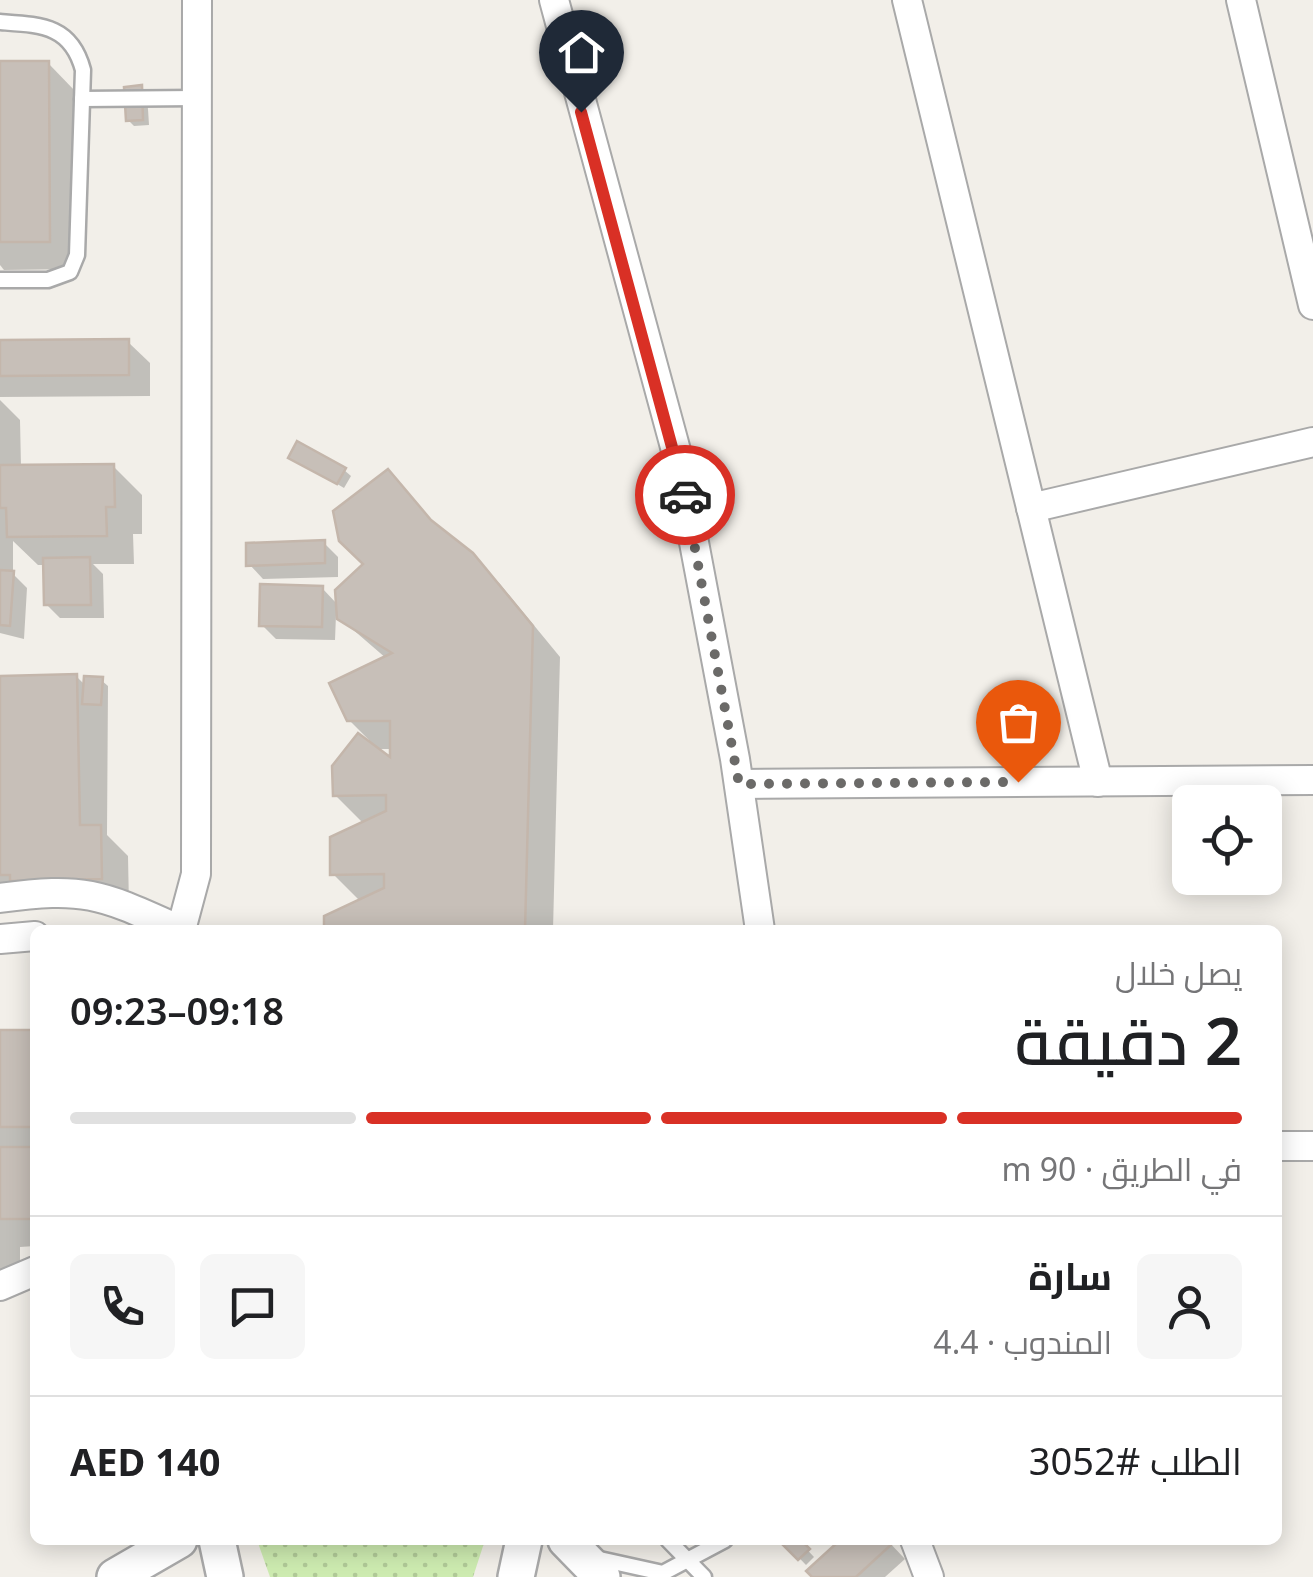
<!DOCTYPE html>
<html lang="ar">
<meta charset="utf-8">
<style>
body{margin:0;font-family:"Noto Sans",Cairo,sans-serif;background:#f6f6f6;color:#202124;direction:rtl;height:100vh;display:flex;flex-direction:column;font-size:38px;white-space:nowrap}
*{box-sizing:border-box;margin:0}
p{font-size:32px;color:#757577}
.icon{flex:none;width:55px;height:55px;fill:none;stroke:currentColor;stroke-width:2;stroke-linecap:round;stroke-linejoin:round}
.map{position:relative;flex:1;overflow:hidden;direction:ltr}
.details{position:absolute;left:30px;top:925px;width:1252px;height:620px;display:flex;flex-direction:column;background:#fff;border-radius:15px;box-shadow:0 5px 25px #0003;direction:rtl}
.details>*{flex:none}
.fabs{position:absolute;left:1172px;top:785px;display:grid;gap:20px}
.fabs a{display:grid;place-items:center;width:110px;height:110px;border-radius:15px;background:#fff;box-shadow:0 5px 25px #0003;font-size:50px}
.pin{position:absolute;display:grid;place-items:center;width:85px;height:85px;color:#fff;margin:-102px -42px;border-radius:50% 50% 50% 0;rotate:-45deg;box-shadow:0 0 10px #0007}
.pin .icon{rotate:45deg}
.courier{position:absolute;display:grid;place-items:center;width:100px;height:100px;margin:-50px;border:8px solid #d93025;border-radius:50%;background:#fff;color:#222;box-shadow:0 2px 12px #0007}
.summary em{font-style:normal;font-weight:600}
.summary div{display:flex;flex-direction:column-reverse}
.summary{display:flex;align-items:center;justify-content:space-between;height:170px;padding:0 40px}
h1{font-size:65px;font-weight:600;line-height:75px}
.bar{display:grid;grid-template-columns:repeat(4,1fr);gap:15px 10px;align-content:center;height:120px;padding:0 40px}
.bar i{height:12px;border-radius:8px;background:#e0e0e0}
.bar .active{background:#d93025}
.bar p{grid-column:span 4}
.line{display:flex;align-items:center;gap:25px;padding:0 40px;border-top:2px solid #e0e0e0}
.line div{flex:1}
.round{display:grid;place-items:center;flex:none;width:105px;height:105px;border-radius:15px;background:#f6f6f6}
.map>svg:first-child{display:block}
.grass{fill:url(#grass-dots)}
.shadow{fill:#0003;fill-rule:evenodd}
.building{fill:#c7bfb8;stroke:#c4b6ab;stroke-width:2.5}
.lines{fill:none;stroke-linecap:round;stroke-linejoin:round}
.service-casing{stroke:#a9a9a9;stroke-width:19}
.minor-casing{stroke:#a9a9a9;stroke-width:32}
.tertiary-casing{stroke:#a9a9a9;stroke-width:40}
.service{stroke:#fff;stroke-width:14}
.minor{stroke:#fff;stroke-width:28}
.tertiary{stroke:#fff;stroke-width:35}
.done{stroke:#6b6a68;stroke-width:10;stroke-dasharray:0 18}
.route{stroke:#d93025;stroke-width:12}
</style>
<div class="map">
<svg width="1313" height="1577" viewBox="0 0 1313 1577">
<defs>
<pattern id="grass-dots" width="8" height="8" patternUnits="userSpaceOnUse" patternTransform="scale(2.5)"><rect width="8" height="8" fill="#cdebb0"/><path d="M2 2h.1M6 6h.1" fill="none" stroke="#b0c997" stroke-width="1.8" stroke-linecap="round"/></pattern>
</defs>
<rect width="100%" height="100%" fill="#f2efe9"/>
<polygon class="grass" points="257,1540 485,1540 473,1577 270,1577"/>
<g class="shadow">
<polygon points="48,63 76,92 77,269 4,270 0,265 0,64"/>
<polygon points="141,88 147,94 149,125 134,126 128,120"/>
<polygon points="0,342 128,342 150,363 150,396 0,397"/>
<polygon points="0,400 20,420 21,467 113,466 142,495 142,534 133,534 134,564 93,564 103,574 104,618 60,618 46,604 46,565 38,565 13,541 13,570 9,570 27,588 24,639 0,633"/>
<polygon points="292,457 344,470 351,476 344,488"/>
<path d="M388 473 443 532 500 584 560 657 553 930H326L361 902 333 874 364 824 335 795 369 740 349 720 387 659 336 615 335 640 276 639 262 625 322 588 338 605 366 565ZM375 749H393V762Z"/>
<polygon points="324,543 338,557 338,577 263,579 249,564"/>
<polygon points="76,676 86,686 101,680 108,686 107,835 128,856 129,906 41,908 35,902 0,903 0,678"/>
<polygon points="0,1033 35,1033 35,1246 20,1247 20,1274 0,1274"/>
<polygon points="782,1540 798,1540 814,1557 806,1565"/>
<polygon points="844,1540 887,1540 905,1559 885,1577 816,1577"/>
</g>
<g class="building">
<polygon points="0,61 49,61 50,242 0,242"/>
<polygon points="142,85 143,120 126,121 124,87"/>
<polygon points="129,339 129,375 0,376 0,340"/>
<polygon points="297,441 346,468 337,484 288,458"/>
<polygon points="114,464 115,507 106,507 107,536 7,537 6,508 0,508 0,465"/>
<polygon points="388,469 431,520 473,553 533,626 525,930 324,930 324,916 384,888 384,874 330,875 330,837 386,811 386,795 333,796 332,766 358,733 390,757 390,721 347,721 329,683 392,653 337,619 335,590 363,564 339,541 333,511"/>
<polygon points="325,540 325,563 246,566 246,543"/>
<polygon points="90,557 91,605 44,605 43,558"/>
<polygon points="0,570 14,571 10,626 0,625"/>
<polygon points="260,584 323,586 322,627 259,626"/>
<polygon points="77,674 80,825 101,825 102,879 10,881 10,875 0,875 0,676"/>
<polygon points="84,676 103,677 101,705 82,704"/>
<rect x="0" y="1030" width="35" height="97"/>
<polygon points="0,1147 35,1147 32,1219 0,1219"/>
<polygon points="778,1540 801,1540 810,1549 798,1560"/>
<polygon points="840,1540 890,1540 893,1543 856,1577 812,1577 806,1571"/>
</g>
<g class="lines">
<defs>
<g id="service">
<path d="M0 22C41 25 71 25 83 70L77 255 70 272 48 280H0"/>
<polyline points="82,99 196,98"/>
<polyline points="668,1540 704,1577"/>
<polyline points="595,1558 663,1573 725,1540"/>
</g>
<g id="minor">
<polyline points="554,0 678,458 735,759 760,930"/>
<polyline points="907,0 1098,782"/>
<polyline points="1241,0 1313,305"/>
<polyline points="1031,508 1313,442"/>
<polyline points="739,784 1313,780"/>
<path d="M0 898C87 886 102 895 180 930"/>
<polyline points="181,930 196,874 197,0"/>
<polyline points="0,939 35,936"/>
<polyline points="1278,1146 1313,1146"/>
<polyline points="0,1286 35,1271"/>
<polyline points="915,1540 929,1577"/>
</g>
<g id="tertiary">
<polyline points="217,1540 225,1577"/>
<polyline points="566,1540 602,1577"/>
<polyline points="115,1577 179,1540"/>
<polyline points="516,1577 524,1540"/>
</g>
</defs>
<use href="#service" class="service-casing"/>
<use href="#minor" class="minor-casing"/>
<use href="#tertiary" class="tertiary-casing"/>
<use href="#service" class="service"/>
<use href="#minor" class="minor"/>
<use href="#tertiary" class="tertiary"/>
</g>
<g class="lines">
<polyline class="done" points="685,495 739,784 1018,782"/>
<polyline class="route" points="581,112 685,495"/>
</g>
</svg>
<div class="fabs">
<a><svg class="icon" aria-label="locate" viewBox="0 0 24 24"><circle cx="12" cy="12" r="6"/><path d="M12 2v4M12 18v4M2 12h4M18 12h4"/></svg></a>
</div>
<div class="pin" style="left:1018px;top:782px;background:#ea580c"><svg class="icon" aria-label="bag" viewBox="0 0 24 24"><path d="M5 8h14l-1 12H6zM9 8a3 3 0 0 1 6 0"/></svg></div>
<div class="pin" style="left:581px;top:112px;background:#1f2937"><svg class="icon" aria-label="home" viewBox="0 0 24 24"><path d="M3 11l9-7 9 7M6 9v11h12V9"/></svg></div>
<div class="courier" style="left:685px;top:495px"><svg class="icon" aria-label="car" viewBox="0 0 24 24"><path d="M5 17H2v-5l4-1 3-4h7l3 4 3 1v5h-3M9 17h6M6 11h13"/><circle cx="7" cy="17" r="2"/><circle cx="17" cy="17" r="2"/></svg></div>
<section class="details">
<div class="summary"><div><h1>2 دقيقة</h1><p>يصل خلال</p></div><em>09:18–09:23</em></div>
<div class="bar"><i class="active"></i><i class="active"></i><i class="active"></i><i></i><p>في الطريق · 90 m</p></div>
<div class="line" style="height:180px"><a class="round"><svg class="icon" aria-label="person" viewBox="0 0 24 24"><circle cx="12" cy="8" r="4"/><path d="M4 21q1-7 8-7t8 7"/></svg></a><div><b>سارة</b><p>المندوب · 4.4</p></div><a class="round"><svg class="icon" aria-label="chat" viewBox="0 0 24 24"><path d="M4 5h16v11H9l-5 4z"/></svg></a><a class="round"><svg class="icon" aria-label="phone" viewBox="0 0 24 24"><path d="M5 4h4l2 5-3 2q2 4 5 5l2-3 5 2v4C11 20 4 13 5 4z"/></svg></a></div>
<div class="line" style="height:130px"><div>الطلب #3052</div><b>AED 140</b></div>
</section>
</div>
